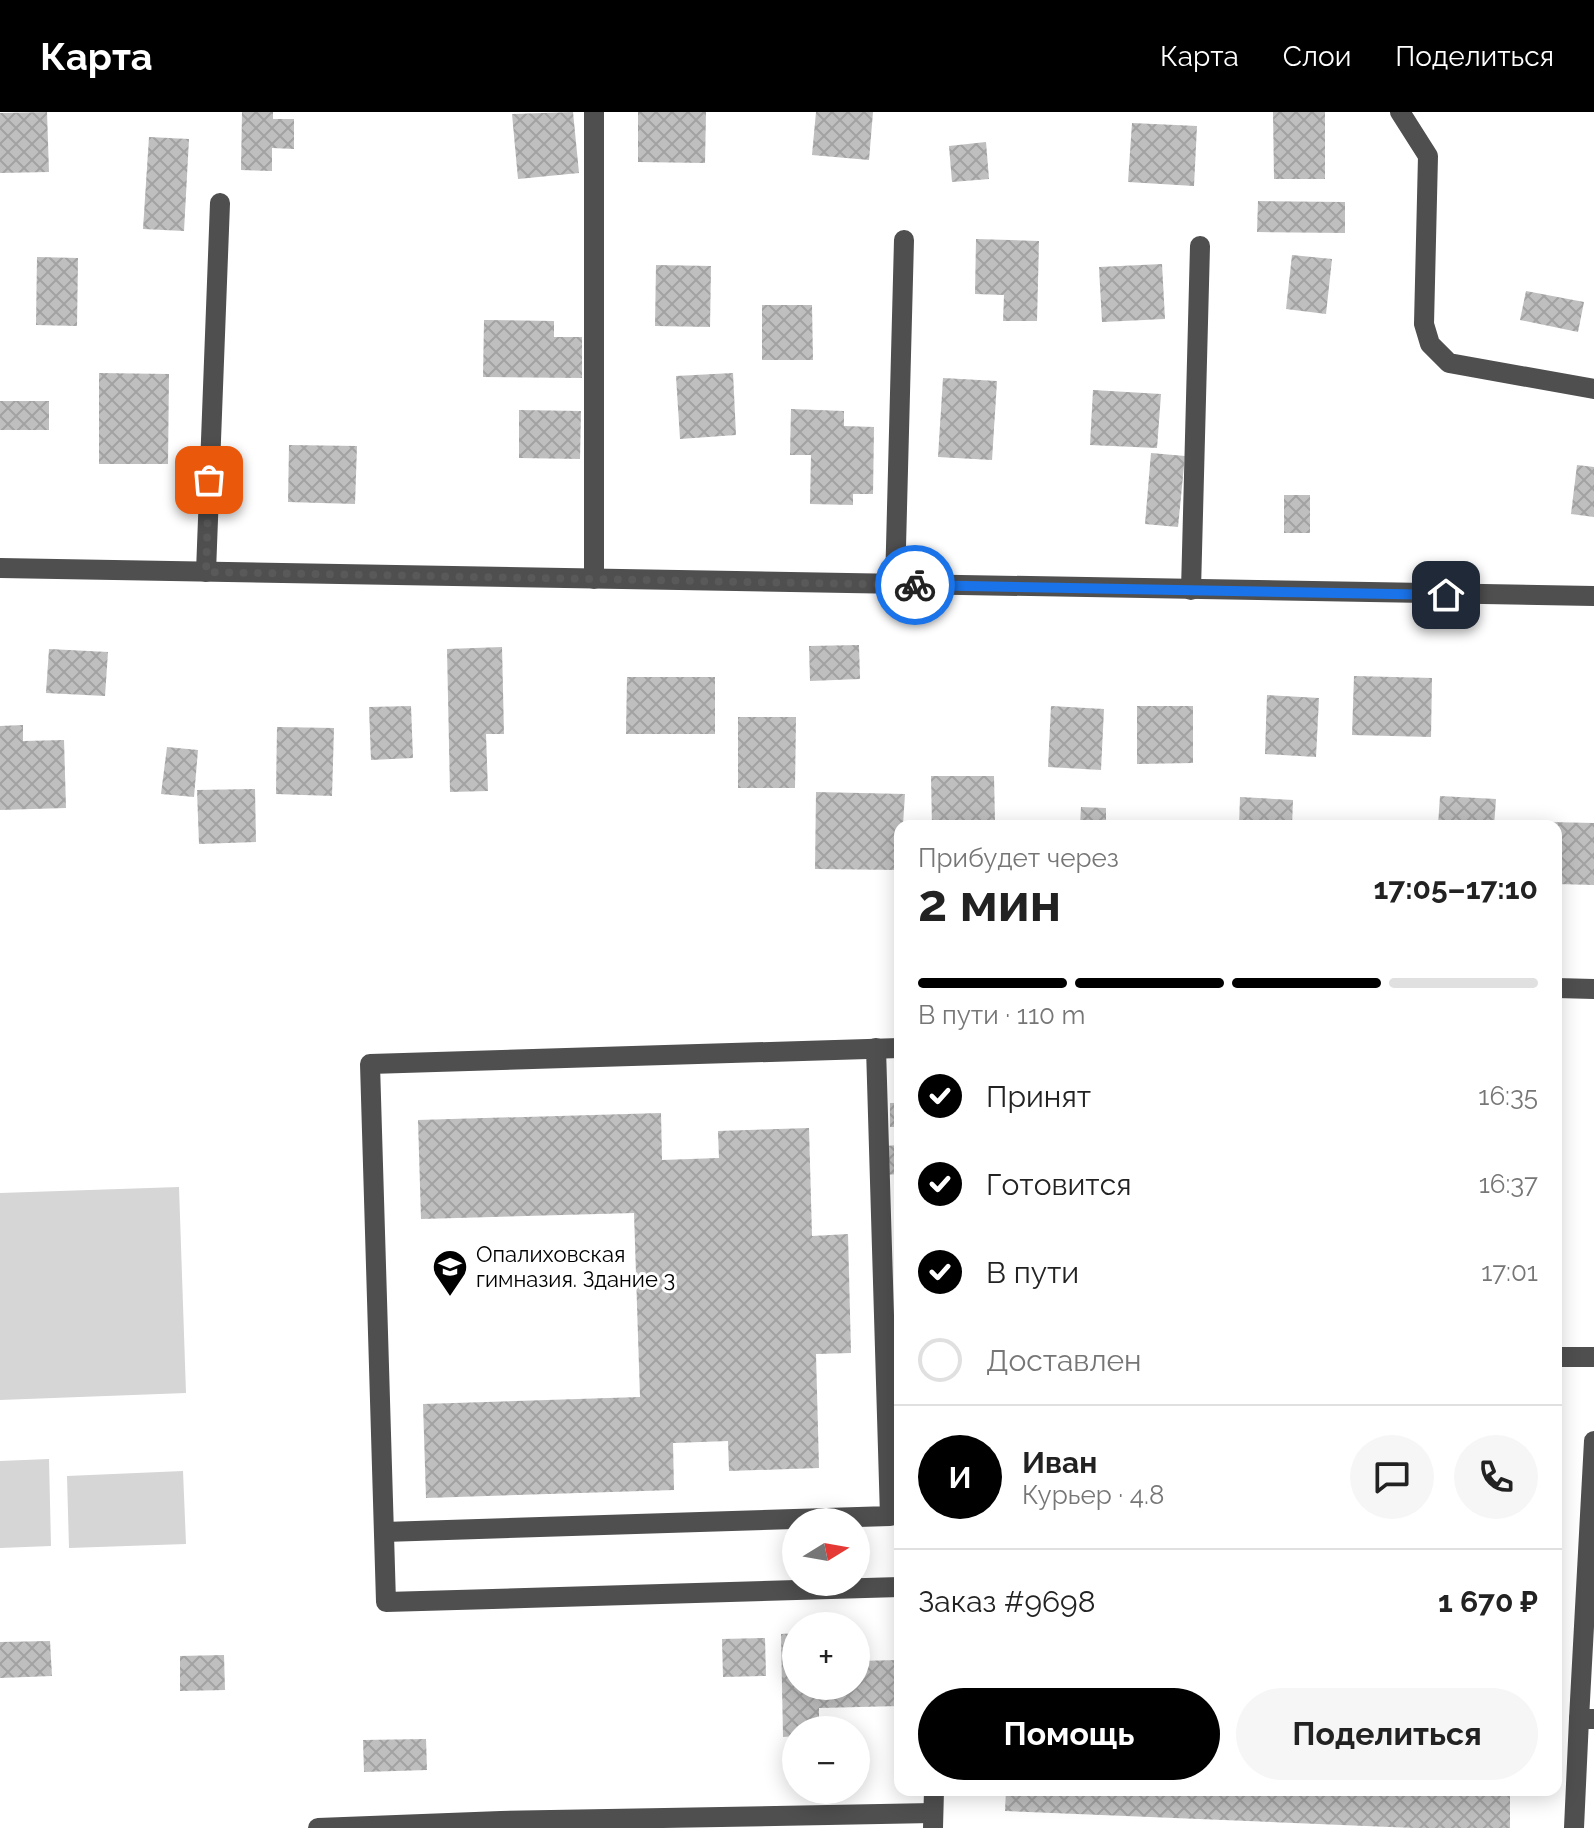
<!DOCTYPE html>
<html lang="ru">
<meta charset="utf-8">
<style>
body{margin:0;font-family:Raleway,sans-serif;background:#f6f6f6;color:#222;height:100vh;display:flex;flex-direction:column;font-size:30px;white-space:nowrap}
*{box-sizing:border-box;margin:0}
p{font-size:26px;color:#767676}
.icon{flex:none;width:44px;height:44px;fill:none;stroke:currentColor;stroke-width:2;stroke-linecap:round;stroke-linejoin:round}
.map{position:relative;flex:1;overflow:hidden}
.side{position:absolute;left:894px;top:708px;width:668px;height:976px;display:flex;flex-direction:column;background:#fff;border-radius:16px;box-shadow:0 4px 20px #0003}
.side>*{flex:none}
.needle{width:52px;rotate:79deg}
.tools{position:absolute;left:782px;top:1396px;display:grid;gap:16px}
.tools a{display:grid;place-items:center;width:88px;height:88px;border-radius:50%;background:#fff;box-shadow:0 4px 20px #0003;font-size:40px}
.pin{position:absolute;display:grid;place-items:center;width:68px;height:68px;color:#fff;margin:-34px;border-radius:16px;box-shadow:0 4px 12px #0006}
.courier{position:absolute;display:grid;place-items:center;width:80px;height:80px;margin:-40px;border:6px solid #1a73e8;border-radius:50%;background:#fff;color:#222;box-shadow:0 2px 10px #0007}
.overview em{font-style:normal;font-weight:700}
.overview div{display:flex;flex-direction:column-reverse}
.overview{display:flex;align-items:center;justify-content:space-between;height:136px;padding:0 24px}
h1{font-size:52px;font-weight:700;line-height:60px}
.bar{display:grid;grid-template-columns:repeat(4,1fr);gap:12px 8px;align-content:center;height:96px;padding:0 24px}
.bar i{height:10px;border-radius:6px;background:#e0e0e0}
.bar .selected{background:#000}
.bar p{grid-column:span 4}
.line{display:flex;align-items:center;gap:20px;padding:0 24px;border-top:2px solid #e0e0e0}
.line div{flex:1}
.round{display:grid;place-items:center;flex:none;width:84px;height:84px;border-radius:42px;background:#f6f6f6}
ol{padding:0 24px;list-style:none}
li{display:flex;align-items:center;gap:24px;height:88px}
li p{margin-inline-start:auto}
li .icon{padding:8px;border-radius:50%;background:#000;color:#fff;stroke-width:4}
li:last-child{color:#767676}
li i{width:44px;height:44px;border:4px solid #e0e0e0;border-radius:50%}
.primary-button{display:flex;gap:16px;margin-top:auto;padding:16px 24px}
.primary-button a{flex:1;height:92px;border-radius:48px;background:#000;color:#fff;font-size:32px;font-weight:700;line-height:92px;text-align:center}
.primary-button a+a{background:#f6f6f6;color:#222}
header{display:flex;align-items:center;gap:48px;box-sizing:border-box;height:112px;padding:0 40px;background:#000;color:#fff}
header strong{font-size:38px}
nav{display:flex;gap:44px;margin-inline-start:auto;font-size:28px}
.map>svg:first-child{display:block}
.pitch{fill:#d6d6d6}
.building{fill:url(#building-cross-hatch)}
.lines{fill:none;stroke-linecap:round;stroke-linejoin:round}
.minor{stroke:#4f4f4f;stroke-width:20}
.done{stroke:#595959;stroke-width:8;stroke-dasharray:0 14.4}
.route{stroke:#1a73e8;stroke-width:10}
.labels{text-anchor:middle;dominant-baseline:central;stroke-width:6;stroke-linejoin:round;paint-order:stroke}
.poi-label{font-size:22px;fill:#000;stroke:#fff;text-anchor:start}
</style>
<header>
<strong>Карта</strong>
<nav><a>Карта</a><a>Слои</a><a>Поделиться</a></nav>
</header>
<div class="map">
<svg width="1594" height="1716" viewBox="0 0 1594 1716">
<defs>
<pattern id="building-cross-hatch" width="8" height="8" patternUnits="userSpaceOnUse" patternTransform="scale(2)"><rect width="8" height="8" fill="#bfbfbf"/><path d="M0 0l8 8M0 8l8-8" fill="none" stroke="#a2a2a2"/></pattern>
</defs>
<rect width="100%" height="100%" fill="#fff"/>
<g class="pitch">
<polygon points="179,1075 186,1281 0,1288 0,1081"/>
<polygon points="49,1347 51,1434 0,1436 0,1349"/>
<polygon points="183,1359 186,1432 69,1436 67,1364"/>
</g>
<g class="building">
<polygon points="47,0 49,60 0,61 0,1"/>
<polygon points="242,0 273,0 273,7 294,7 294,37 272,36 272,59 241,58"/>
<polygon points="573,0 579,61 518,67 512,2"/>
<polygon points="638,0 706,0 705,51 638,50"/>
<polygon points="816,0 873,0 869,48 812,43"/>
<polygon points="1273,0 1325,0 1325,67 1274,67"/>
<polygon points="1132,11 1197,14 1194,74 1128,70"/>
<polygon points="149,25 189,27 184,119 143,117"/>
<polygon points="986,30 989,67 952,70 949,34"/>
<polygon points="1258,89 1345,90 1345,121 1257,120"/>
<polygon points="976,127 1039,129 1037,209 1003,209 1004,183 975,182"/>
<polygon points="1292,143 1332,147 1326,202 1286,197"/>
<polygon points="37,145 78,146 77,214 36,213"/>
<polygon points="1162,152 1165,207 1102,210 1099,155"/>
<polygon points="656,153 711,154 710,215 655,214"/>
<polygon points="1526,179 1584,190 1578,220 1520,208"/>
<polygon points="762,193 812,193 813,248 762,248"/>
<polygon points="484,208 554,209 554,225 582,225 582,266 483,265"/>
<polygon points="99,261 169,262 168,352 99,352"/>
<polygon points="733,261 736,323 680,327 676,264"/>
<polygon points="943,266 997,269 992,348 938,345"/>
<polygon points="1093,278 1161,282 1157,336 1090,333"/>
<rect x="0" y="289" width="49" height="29"/>
<polygon points="791,297 844,299 844,314 874,315 873,382 853,382 853,393 810,392 811,343 790,343"/>
<polygon points="519,298 581,299 580,347 519,346"/>
<polygon points="289,333 357,334 355,392 288,390"/>
<polygon points="1151,341 1185,344 1178,415 1145,412"/>
<polygon points="1577,353 1594,355 1594,405 1571,402"/>
<rect x="1284" y="383" width="26" height="38"/>
<polygon points="859,533 860,567 810,569 809,534"/>
<polygon points="502,535 504,622 486,622 488,679 450,680 447,537"/>
<polygon points="49,537 108,540 105,584 46,581"/>
<polygon points="1354,564 1432,566 1431,625 1352,623"/>
<polygon points="627,565 715,565 715,622 626,622"/>
<polygon points="1267,583 1319,586 1316,645 1265,642"/>
<polygon points="411,594 413,646 371,648 369,595"/>
<polygon points="1051,594 1104,597 1101,658 1048,655"/>
<polygon points="1137,594 1193,594 1193,651 1137,652"/>
<polygon points="738,605 796,605 795,676 738,676"/>
<polygon points="23,613 23,629 64,628 66,696 0,698 0,614"/>
<polygon points="277,615 334,616 332,684 276,682"/>
<polygon points="167,635 198,638 194,685 161,682"/>
<polygon points="931,664 994,664 995,710 932,714"/>
<polygon points="255,677 256,730 199,732 197,678"/>
<polygon points="816,680 905,682 900,758 815,757"/>
<polygon points="1440,684 1496,687 1494,714 1438,714"/>
<polygon points="1240,685 1293,688 1292,714 1239,714"/>
<polygon points="1081,695 1106,696 1106,714 1080,714"/>
<polygon points="1548,710 1594,711 1594,773 1556,772 1556,714 1548,714"/>
<rect x="890" y="991" width="10" height="24"/>
<polygon points="661,1001 662,1048 719,1046 718,1019 809,1016 812,1124 848,1122 851,1241 816,1242 819,1356 729,1359 728,1329 673,1331 674,1378 426,1386 423,1292 640,1285 634,1101 421,1107 418,1008"/>
<polygon points="900,1033 900,1062 884,1063 884,1034"/>
<polygon points="796,1521 796,1574 856,1574 856,1549 900,1548 900,1594 819,1596 819,1618 796,1618 796,1624 783,1625 781,1522"/>
<polygon points="765,1526 766,1564 723,1565 722,1527"/>
<polygon points="50,1529 52,1564 0,1566 0,1530"/>
<polygon points="224,1543 225,1578 180,1579 180,1544"/>
<polygon points="426,1627 427,1658 364,1660 363,1628"/>
<polygon points="1006,1678 1510,1678 1510,1716 1414,1716 1005,1699"/>
</g>
<g class="lines">
<g class="minor">
<polyline points="1400,0 1428,44 1424,212 1430,232 1449,251 1594,277"/>
<polyline points="0,456 1594,484"/>
<polyline points="206,460 220,91"/>
<polyline points="594,467 594,0"/>
<polyline points="895,473 904,128"/>
<polyline points="1191,478 1200,134"/>
<polyline points="1556,876 1594,877"/>
<polyline points="900,936 370,952 386,1490 900,1475"/>
<polyline points="1556,1245 1594,1245"/>
<polyline points="384,1420 890,1404 876,936"/>
<polyline points="1579,1607 1594,1329"/>
<polyline points="318,1716 501,1709 933,1701"/>
<polyline points="933,1716 934,1678"/>
<polyline points="1574,1716 1579,1607 1594,1607"/>
</g>
</g>
<g class="lines">
<polyline class="done" points="209,368 206,460 915,473"/>
<polyline class="route" points="915,473 1446,483"/>
</g>
<defs>
<symbol id="school-pin" viewBox="-11 -11 22 30"><path d="M0 17L-7.5 6A9.5 9.5 0 1 1 7.5 6Z" fill="#000" stroke="#fff"/><path d="M0-5L7-2L0 1L-7-2ZM-4 1L0 2.5L4 1V4Q0 6-4 4Z" fill="#fff"/></symbol>
</defs>
<g fill-rule="evenodd">
<use href="#school-pin" x="430" y="1135" width="40" height="54"/>
</g>
<g class="labels">
<g class="poi-label">
<text x="476" y="1142">Опалиховская<tspan x="476" dy="25">гимназия. Здание 3</tspan></text>
</g>
</g>
</svg>
<div class="tools">
<a><svg class="needle" viewBox="-14 -14 28 28"><path d="M0-13l5 13h-10z" fill="#e53935"/><path d="M0 13l5-13h-10z" fill="#767676"/></svg></a>
<a>+</a>
<a>−</a>
</div>
<div class="pin" style="left:209px;top:368px;background:#ea580c"><svg class="icon" aria-label="bag" viewBox="0 0 24 24"><path d="M5 8h14l-1 12H6zM9 8a3 3 0 0 1 6 0"/></svg></div>
<div class="pin" style="left:1446px;top:483px;background:#1f2937"><svg class="icon" aria-label="home" viewBox="0 0 24 24"><path d="M3 11l9-7 9 7M6 9v11h12V9"/></svg></div>
<div class="courier" style="left:915px;top:473px"><svg class="icon" aria-label="bike" viewBox="0 0 24 24"><circle cx="6" cy="16" r="4"/><circle cx="18" cy="16" r="4"/><path d="M6 16l4-8h5l3 8M10 8l3 8H6M13 5h3"/></svg></div>
<section class="side">
<div class="overview"><div><h1>2 мин</h1><p>Прибудет через</p></div><em>17:05–17:10</em></div>
<div class="bar"><i class="selected"></i><i class="selected"></i><i class="selected"></i><i></i><p>В пути · 110 m</p></div>
<ol>
<li><svg class="icon" aria-label="check" viewBox="0 0 24 24"><path d="M5 12l5 5 9-10"/></svg>Принят<p>16:35</p></li>
<li><svg class="icon" aria-label="check" viewBox="0 0 24 24"><path d="M5 12l5 5 9-10"/></svg>Готовится<p>16:37</p></li>
<li><svg class="icon" aria-label="check" viewBox="0 0 24 24"><path d="M5 12l5 5 9-10"/></svg>В пути<p>17:01</p></li>
<li><i></i>Доставлен</li>
</ol>
<div class="line" style="height:144px"><b class="round" style="background:#000;color:#fff">И</b><div><b>Иван</b><p>Курьер · 4.8</p></div><a class="round"><svg class="icon" aria-label="chat" viewBox="0 0 24 24"><path d="M4 5h16v11H9l-5 4z"/></svg></a><a class="round"><svg class="icon" aria-label="phone" viewBox="0 0 24 24"><path d="M5 4h4l2 5-3 2q2 4 5 5l2-3 5 2v4C11 20 4 13 5 4z"/></svg></a></div>
<div class="line" style="height:104px"><div>Заказ #9698</div><b>1 670 ₽</b></div>
<div class="primary-button"><a>Помощь</a><a>Поделиться</a></div>
</section>
</div>
